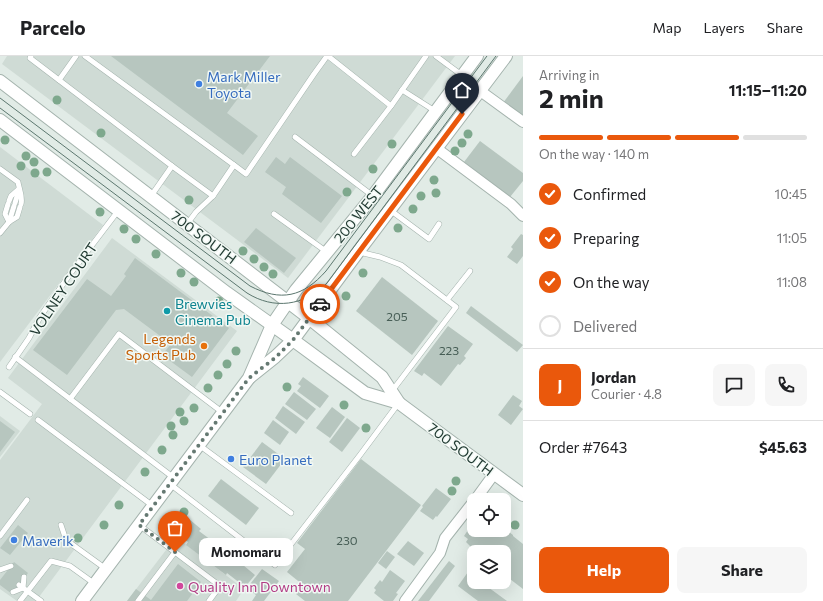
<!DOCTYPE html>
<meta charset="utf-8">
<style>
body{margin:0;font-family:Commissioner,sans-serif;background:#f6f6f6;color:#202124;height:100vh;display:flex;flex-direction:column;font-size:15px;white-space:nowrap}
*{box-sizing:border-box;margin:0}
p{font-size:13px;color:#757577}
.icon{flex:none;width:22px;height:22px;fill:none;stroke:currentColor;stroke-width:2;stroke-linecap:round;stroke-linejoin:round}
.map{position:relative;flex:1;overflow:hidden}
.panel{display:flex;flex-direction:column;background:#fff;width:300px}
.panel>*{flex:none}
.controls{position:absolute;left:467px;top:437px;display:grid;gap:8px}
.controls a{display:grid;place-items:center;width:44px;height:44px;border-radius:8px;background:#fff;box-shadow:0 4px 16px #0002;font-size:20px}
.pin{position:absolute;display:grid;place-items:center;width:34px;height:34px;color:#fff;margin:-41px -17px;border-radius:50% 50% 50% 0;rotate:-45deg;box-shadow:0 0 4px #0007}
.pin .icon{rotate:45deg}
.courier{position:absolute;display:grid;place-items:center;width:40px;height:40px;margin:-20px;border:3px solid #ea580c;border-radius:50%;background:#fff;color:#222;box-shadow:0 1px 5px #0007}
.bubble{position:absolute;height:28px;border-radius:8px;background:#fff;box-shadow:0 4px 16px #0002;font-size:13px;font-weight:700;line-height:28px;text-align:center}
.summary em{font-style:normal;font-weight:700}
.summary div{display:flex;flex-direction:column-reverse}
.summary{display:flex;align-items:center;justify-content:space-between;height:68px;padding:0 16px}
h1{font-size:26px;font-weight:700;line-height:30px}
.bar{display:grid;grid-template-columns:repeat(4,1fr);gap:6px 4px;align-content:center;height:48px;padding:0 16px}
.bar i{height:5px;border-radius:3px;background:#e0e0e0}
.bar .on{background:#ea580c}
.bar p{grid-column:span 4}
.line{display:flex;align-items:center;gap:10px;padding:0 16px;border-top:1px solid #e0e0e0}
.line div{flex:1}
.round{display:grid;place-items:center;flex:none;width:42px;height:42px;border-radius:8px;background:#f6f6f6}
ol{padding:0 16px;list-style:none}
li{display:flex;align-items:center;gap:12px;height:44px}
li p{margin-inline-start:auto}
li .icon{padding:4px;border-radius:50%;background:#ea580c;color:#fff;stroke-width:4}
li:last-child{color:#757577}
li i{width:22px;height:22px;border:2px solid #e0e0e0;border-radius:50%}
.action{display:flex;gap:8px;margin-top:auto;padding:8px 16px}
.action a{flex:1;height:46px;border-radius:8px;background:#ea580c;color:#fff;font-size:16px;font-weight:700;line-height:46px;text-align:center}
.action a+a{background:#f6f6f6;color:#202124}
header{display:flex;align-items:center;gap:24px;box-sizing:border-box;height:56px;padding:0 20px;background:#fff;border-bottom:1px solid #e0e0e0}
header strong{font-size:19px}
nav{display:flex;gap:22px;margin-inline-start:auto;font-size:14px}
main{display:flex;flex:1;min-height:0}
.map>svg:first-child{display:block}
.built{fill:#cfdbd5}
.building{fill:#b7c6bf}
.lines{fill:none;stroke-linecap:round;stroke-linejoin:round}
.service-casing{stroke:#a4b3ad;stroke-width:6}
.minor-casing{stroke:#a4b3ad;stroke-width:12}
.tertiary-casing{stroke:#a4b3ad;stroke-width:14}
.service{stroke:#fff;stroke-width:5}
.minor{stroke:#fff;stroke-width:10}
.tertiary{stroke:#fff;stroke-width:12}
.tram{stroke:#5c776f;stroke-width:1}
.tree{fill:#7ea88d}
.done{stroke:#657972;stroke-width:4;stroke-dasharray:0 7.2}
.route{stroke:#ea580c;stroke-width:5}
.shop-dot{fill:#3f7fe0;stroke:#f1f8f4;stroke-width:1.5}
.culture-dot{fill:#0f9aa8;stroke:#f1f8f4;stroke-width:1.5}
.food-dot{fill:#e8710a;stroke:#f1f8f4;stroke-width:1.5}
.hotel-dot{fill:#d1479c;stroke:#f1f8f4;stroke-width:1.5}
.labels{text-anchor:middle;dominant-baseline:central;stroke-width:3;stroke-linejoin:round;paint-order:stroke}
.number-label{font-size:12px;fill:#475e56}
.shop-label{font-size:14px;fill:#366cbe;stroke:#f1f8f4;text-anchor:start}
.street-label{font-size:14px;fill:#223b33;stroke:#f1f8f4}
.culture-label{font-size:14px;fill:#0d838f;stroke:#f1f8f4;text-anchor:start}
.food-label{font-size:14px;fill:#c56008;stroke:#f1f8f4;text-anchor:end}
.hotel-label{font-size:14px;fill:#b23c85;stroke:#f1f8f4;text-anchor:start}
</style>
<header>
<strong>Parcelo</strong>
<nav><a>Map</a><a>Layers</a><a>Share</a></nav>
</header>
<main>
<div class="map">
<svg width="523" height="545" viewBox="0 0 523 545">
<rect width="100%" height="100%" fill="#e1ebe6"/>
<g class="built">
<polygon points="7,0 455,0 288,222 2,8"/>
<polygon points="0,91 103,169 0,306"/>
<polygon points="112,182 237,275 36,545 17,545 0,533 0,404 42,348 8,322"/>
<polygon points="0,360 20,375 0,401"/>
<polygon points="176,481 244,533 236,545 127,545"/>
</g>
<g class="building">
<polygon points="111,0 270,0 227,57 258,80 243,99"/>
<polygon points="523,20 523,63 503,47"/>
<polygon points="480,85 523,117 523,125 510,141 464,106"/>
<polygon points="276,101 285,108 290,101 342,140 321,167 282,138 286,131 265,116"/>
<polygon points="256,172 296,202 284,217 244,186"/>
<polygon points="521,178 523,179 523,200 517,208 507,201 513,193 511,191"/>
<polygon points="135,202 229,272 192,321 162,299 171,288 124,253 116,254 67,319 33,294 87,223 111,240 126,220 124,218"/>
<polygon points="382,221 438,265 412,299 356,255"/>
<polygon points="471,250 523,289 517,296 466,257"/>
<polygon points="448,270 473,288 464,300 466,302 460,309 458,308 441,330 424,317 422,320 414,315"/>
<polygon points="303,321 329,340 320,352 297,335 301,330 298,328"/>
<polygon points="294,336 316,353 307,364 285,348"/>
<polygon points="513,339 522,345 519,350 523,353 511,369 498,359"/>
<polygon points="283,350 305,366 296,378 275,362"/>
<polygon points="332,351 345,361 330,382 316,372"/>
<polygon points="347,362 360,372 342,396 329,386"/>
<polygon points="273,364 289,376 280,389 264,377"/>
<polygon points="0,365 15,376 0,396"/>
<polygon points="262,386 285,403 266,428 243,411"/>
<polygon points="361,403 421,449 348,545 305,545 296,538 303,529 287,516 305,493 297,487"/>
<polygon points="221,423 259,452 246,469 208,440"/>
<polygon points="436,432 451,443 437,461 436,460 433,464 420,455 423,451 422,450"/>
<polygon points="189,463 201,473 199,475 231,499 234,495 240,500 237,504 255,519 245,531 227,517 226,519 186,489 188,486 177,478"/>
<polygon points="474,465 474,474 504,474 504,470 510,475 509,476 513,479 513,480 523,488 523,533 506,520 507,518 504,515 504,496 475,496 473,495 474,494 466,486 468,483 464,480"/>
<polygon points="18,469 28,477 10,499 0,492"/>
<polygon points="408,485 424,497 414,510 397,498"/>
<polygon points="387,495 395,501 386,513 378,507"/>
<polygon points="449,505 455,510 429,545 418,545"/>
<polygon points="14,506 28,517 12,538 0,529 0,524"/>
<polygon points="178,508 201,526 187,545 127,545 136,533 151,544"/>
<polygon points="262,513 279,525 264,545 252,545 256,539 247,532"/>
<polygon points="390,514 405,525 396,537 398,538 393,545 384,545 374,537 376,534 374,532 380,524 382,526"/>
<polygon points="468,516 474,520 474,526 481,526 507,545 478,545 458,530"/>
</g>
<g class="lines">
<defs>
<g id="service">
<polyline points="31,0 30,2 172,110 151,140"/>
<polyline points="85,0 234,109"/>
<polyline points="328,0 391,50 426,0"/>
<polyline points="436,0 463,20"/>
<polyline points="59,24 76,0"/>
<polyline points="402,34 435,55"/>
<polyline points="295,81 373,140"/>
<polyline points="354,98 391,50"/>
<polyline points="172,110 213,140"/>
<path d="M0 113 18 126C19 133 23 141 21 148"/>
<polyline points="9,145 11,140 19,133"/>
<polyline points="15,147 19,134"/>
<polyline points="8,148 5,158 9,166"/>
<polyline points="390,154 429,183 439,168"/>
<polyline points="274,158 327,196"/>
<polyline points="9,166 14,150"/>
<polyline points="187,168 196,156 213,140 234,109 246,118 314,18 327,0"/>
<polyline points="0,177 9,166 17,161 20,151"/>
<polyline points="359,196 380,201 401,209 456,251 392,335"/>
<polyline points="447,244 470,215"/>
<polyline points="15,301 174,422"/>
<polyline points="9,311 29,282 40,261 70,218 118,155"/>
<polyline points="0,336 30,358"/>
<polyline points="70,343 119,278 222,356"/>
<polyline points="38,364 153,450"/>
<polyline points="199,389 291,457"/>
<polyline points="170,428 275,509 360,399 398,348"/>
<polyline points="61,469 66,484 106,513"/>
<polyline points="139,469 220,530 209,545"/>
<polyline points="0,480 27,444"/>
<polyline points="0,514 11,510"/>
<polyline points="19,529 41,545"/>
<polyline points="13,536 23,532 24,521"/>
<polyline points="20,545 51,505 70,510 95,528"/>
<polyline points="138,545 175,496"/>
</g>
<g id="minor">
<polyline points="479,34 523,66"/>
<polyline points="436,92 511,148 523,160"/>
<polyline points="475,444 494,418"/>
<polyline points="405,545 440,497 445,482 474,445"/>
</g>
<g id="tertiary">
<polyline points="0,25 309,262 382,321 399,347"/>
<polyline points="0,64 227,237 293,284 365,337 399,347 523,439"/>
<polyline points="250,321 275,301 293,284 358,196 506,0"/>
<polyline points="82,545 249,322 272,269 296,234 373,140 477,0"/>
</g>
</defs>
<use href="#service" class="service-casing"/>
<use href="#minor" class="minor-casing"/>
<use href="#tertiary" class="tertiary-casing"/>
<use href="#service" class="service"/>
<use href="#minor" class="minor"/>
<use href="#tertiary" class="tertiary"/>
<g class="tram">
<path d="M0 42 250 230C281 246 303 241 326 215L487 0"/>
<path d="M0 52 247 237C274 254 304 250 327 227L496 0"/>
</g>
</g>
<g class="tree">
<circle cx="57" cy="44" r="4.5"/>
<circle cx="101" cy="77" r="4.5"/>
<circle cx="468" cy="78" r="4.5"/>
<circle cx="5" cy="84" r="4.5"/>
<circle cx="462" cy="87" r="4.5"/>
<circle cx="392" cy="88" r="4.5"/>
<circle cx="455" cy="95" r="4.5"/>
<circle cx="26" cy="100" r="4.5"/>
<circle cx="34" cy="106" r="4.5"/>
<circle cx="21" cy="110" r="4.5"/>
<circle cx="373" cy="113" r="4.5"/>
<circle cx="47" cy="116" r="4.5"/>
<circle cx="35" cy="117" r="4.5"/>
<circle cx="434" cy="124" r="4.5"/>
<circle cx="347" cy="136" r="4.5"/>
<circle cx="436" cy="137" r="4.5"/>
<circle cx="421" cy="140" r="4.5"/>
<circle cx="189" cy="144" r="4.5"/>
<circle cx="413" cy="153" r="4.5"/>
<circle cx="100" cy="156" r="4.5"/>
<circle cx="398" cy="172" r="4.5"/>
<circle cx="124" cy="173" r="4.5"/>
<circle cx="136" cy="183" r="4.5"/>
<circle cx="243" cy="195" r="4.5"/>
<circle cx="156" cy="198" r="4.5"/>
<circle cx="254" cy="203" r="4.5"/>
<circle cx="264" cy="211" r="4.5"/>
<circle cx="181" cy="217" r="4.5"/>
<circle cx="363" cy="217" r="4.5"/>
<circle cx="273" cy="218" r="4.5"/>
<circle cx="194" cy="226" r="4.5"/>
<circle cx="346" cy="240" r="4.5"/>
<circle cx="219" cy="245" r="4.5"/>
<circle cx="236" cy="295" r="4.5"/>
<circle cx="227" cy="308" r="4.5"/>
<circle cx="218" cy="319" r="4.5"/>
<circle cx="287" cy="331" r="4.5"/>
<circle cx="208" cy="332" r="4.5"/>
<circle cx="344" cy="349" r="4.5"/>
<circle cx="194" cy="352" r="4.5"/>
<circle cx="180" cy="356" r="4.5"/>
<circle cx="184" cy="365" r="4.5"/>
<circle cx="171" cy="370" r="4.5"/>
<circle cx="366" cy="372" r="4.5"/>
<circle cx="173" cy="379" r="4.5"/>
<circle cx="162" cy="394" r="4.5"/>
<circle cx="145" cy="416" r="4.5"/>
<circle cx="456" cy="425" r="4.5"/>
<circle cx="452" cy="435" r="4.5"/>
<circle cx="119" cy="449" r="4.5"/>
<circle cx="184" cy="456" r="4.5"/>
<circle cx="104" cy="469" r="4.5"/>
<circle cx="515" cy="469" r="4.5"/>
<circle cx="174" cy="470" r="4.5"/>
<circle cx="78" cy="482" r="4.5"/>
</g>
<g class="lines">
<polyline class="done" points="175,496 139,469 249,322 275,302 293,284 320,248"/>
<polyline class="route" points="320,248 462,58"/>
</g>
<g class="shop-dot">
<circle cx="199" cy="28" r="4"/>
<circle cx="231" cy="403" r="4"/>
<circle cx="14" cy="484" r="4"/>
</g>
<circle class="culture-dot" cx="167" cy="255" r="4"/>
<circle class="food-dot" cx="204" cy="290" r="4"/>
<circle class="hotel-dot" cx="180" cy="530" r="4"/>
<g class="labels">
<g class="number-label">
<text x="397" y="260">205</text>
<text x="449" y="294">223</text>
<text x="347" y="484">230</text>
</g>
<g class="shop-label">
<text x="207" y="20">Mark Miller<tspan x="207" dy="16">Toyota</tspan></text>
<text x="239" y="403">Euro Planet</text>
<text x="22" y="484">Maverik</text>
</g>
<g class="street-label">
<text transform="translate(358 158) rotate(-51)">200 WEST</text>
<text transform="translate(204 181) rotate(37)">700 SOUTH</text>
<text transform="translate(63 233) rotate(-56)">VOLNEY COURT</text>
<text transform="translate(461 393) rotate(37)">700 SOUTH</text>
</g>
<g class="culture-label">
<text x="175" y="247">Brewvies<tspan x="175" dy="16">Cinema Pub</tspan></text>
</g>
<g class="food-label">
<text x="196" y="282">Legends<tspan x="196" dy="16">Sports Pub</tspan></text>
</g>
<g class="hotel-label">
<text x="188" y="530">Quality Inn Downtown</text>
</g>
</g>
</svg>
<div class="controls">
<a><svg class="icon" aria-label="locate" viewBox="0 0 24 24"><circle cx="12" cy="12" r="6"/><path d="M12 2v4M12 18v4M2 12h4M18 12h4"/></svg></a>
<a><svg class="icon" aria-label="layers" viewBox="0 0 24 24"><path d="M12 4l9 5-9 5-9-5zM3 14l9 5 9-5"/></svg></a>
</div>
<div class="pin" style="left:175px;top:496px;background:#ea580c"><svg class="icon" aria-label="bag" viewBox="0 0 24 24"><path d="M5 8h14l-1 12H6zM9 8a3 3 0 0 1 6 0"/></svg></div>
<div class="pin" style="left:462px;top:58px;background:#1f2937"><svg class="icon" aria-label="home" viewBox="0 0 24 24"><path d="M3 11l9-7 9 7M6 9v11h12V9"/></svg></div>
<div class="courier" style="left:320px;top:248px"><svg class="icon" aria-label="car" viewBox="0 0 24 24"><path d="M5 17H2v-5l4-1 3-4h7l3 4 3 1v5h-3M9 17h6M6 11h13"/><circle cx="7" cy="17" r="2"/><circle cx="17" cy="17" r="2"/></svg></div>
<div class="bubble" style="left:199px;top:482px;width:94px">Momomaru</div>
</div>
<section class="panel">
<div class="summary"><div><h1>2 min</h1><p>Arriving in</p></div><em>11:15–11:20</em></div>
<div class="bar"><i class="on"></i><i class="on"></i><i class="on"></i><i></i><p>On the way · 140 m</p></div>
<ol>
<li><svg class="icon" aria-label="check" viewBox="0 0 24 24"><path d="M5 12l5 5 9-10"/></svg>Confirmed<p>10:45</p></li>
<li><svg class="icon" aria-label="check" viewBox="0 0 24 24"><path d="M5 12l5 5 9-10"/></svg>Preparing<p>11:05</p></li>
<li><svg class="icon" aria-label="check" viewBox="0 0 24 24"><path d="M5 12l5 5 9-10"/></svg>On the way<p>11:08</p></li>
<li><i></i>Delivered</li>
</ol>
<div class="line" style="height:72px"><b class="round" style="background:#ea580c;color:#fff">J</b><div><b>Jordan</b><p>Courier · 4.8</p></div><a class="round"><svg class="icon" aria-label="chat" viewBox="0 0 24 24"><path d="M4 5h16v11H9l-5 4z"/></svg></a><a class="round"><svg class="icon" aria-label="phone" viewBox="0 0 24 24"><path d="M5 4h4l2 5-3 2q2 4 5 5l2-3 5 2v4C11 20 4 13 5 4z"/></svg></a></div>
<div class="line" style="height:52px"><div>Order #7643</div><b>$45.63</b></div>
<div class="action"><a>Help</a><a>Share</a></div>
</section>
</main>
